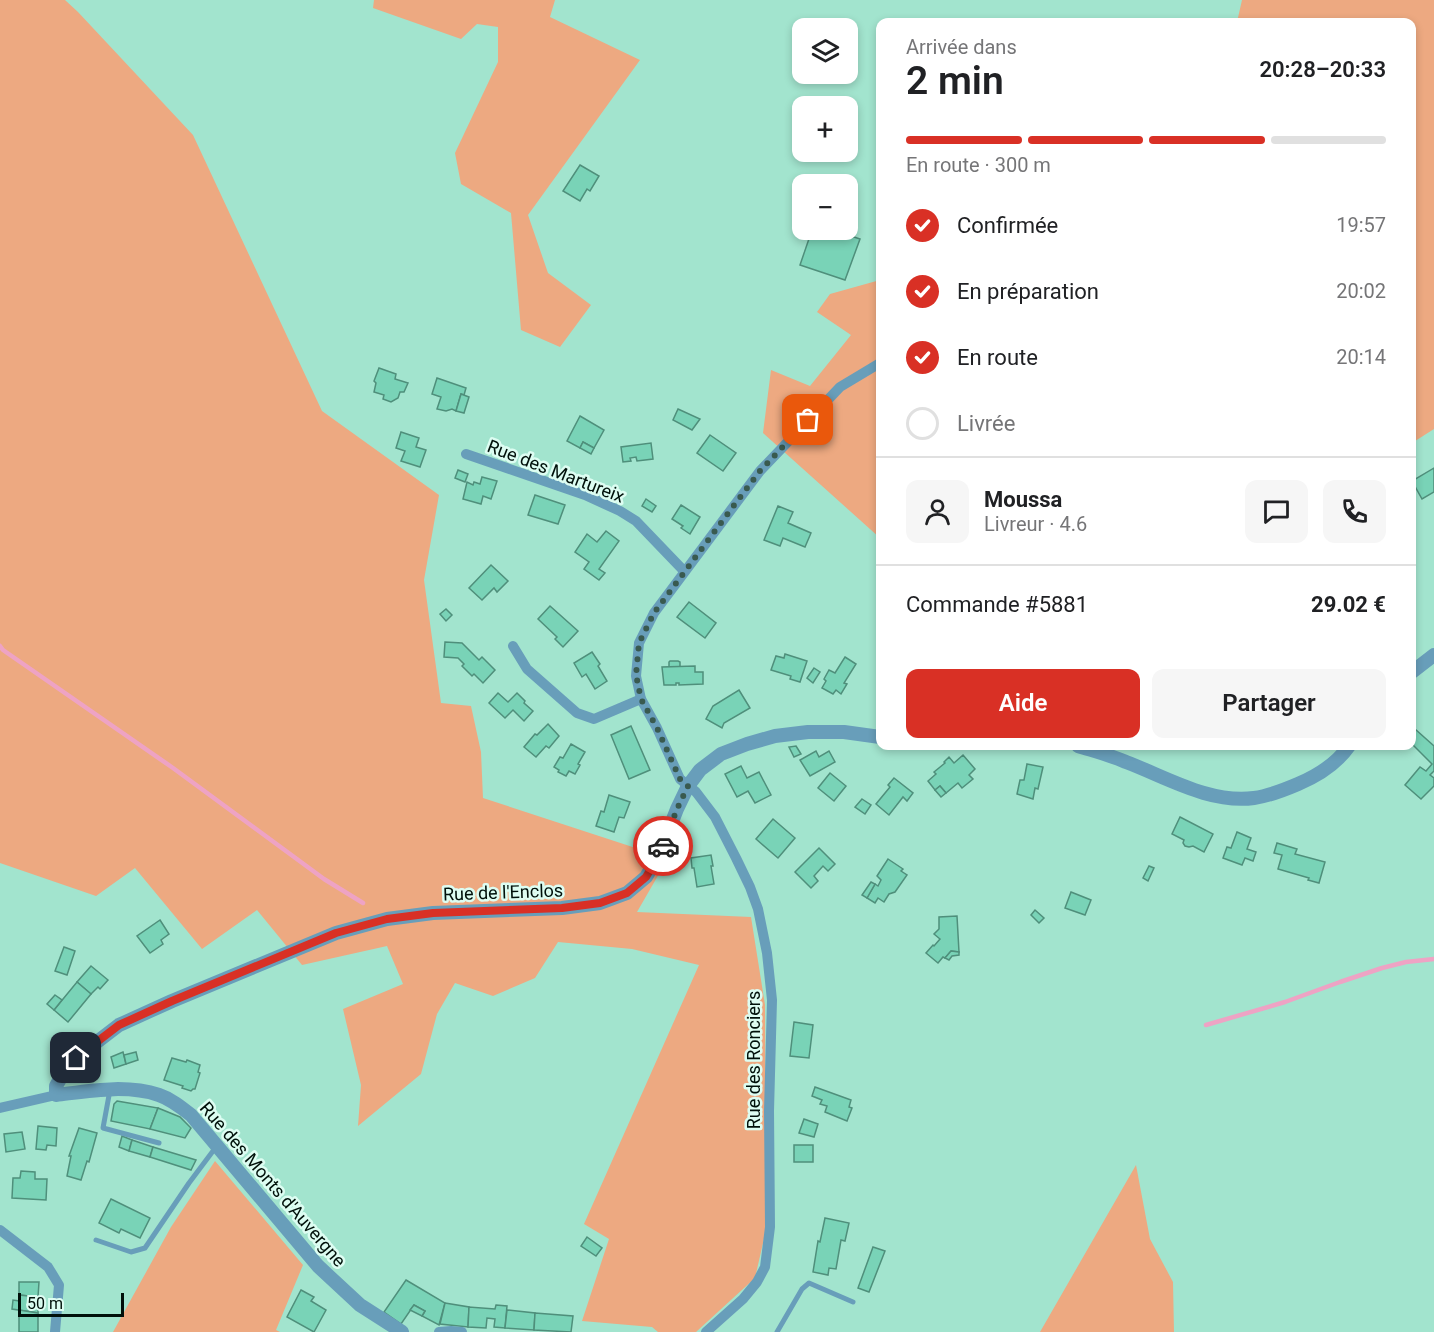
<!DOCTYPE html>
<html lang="fr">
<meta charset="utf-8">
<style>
body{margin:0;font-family:Roboto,sans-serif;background:#f6f6f6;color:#202124;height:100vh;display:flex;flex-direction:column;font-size:22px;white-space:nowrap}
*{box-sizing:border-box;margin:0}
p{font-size:20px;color:#757577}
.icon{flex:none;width:33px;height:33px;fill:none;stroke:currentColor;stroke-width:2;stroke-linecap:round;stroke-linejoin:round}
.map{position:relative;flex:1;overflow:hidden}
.details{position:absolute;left:876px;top:18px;width:540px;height:732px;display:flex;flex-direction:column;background:#fff;border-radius:12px;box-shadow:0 3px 9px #0003}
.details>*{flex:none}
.fabs{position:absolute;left:792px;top:18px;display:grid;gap:12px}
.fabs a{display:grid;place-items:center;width:66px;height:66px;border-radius:12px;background:#fff;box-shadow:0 3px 9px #0003;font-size:30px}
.scale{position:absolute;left:18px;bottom:15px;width:106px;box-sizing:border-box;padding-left:6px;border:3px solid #00100a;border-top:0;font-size:16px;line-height:21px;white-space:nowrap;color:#00100a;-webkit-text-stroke:4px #ddfdf2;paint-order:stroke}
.pin{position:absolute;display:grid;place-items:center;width:51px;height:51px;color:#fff;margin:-26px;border-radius:12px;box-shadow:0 3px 9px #0006}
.courier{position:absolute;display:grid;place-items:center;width:60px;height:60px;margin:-30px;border:4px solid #d93025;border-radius:50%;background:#fff;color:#222;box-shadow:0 2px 8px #0007}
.headline em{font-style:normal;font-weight:600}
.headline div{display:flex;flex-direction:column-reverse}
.headline{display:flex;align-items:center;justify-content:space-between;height:102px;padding:0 30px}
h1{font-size:39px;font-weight:600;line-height:45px}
.bar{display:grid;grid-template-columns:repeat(4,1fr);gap:9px 6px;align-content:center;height:72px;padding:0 30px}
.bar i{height:8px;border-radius:4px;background:#e0e0e0}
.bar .on{background:#d93025}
.bar p{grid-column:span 4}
.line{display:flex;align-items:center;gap:15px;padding:0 30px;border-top:2px solid #e0e0e0}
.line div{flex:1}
.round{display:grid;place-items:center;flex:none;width:63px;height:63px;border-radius:12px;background:#f6f6f6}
ol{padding:0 30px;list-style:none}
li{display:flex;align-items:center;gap:18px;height:66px}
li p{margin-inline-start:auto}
li .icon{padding:6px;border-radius:50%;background:#d93025;color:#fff;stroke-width:4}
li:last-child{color:#757577}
li i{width:33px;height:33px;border:3px solid #e0e0e0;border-radius:50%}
.button{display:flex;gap:12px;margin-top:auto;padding:12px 30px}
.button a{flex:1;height:69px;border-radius:12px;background:#d93025;color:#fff;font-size:24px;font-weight:600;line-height:69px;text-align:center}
.button a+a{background:#f6f6f6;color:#202124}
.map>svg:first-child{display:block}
.green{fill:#eda981}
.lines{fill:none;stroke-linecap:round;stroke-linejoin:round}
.stream{stroke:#eea3c4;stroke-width:4.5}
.building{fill:#79d3b7;stroke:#4f8f7b;stroke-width:1.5}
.service{stroke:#689eba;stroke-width:5}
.minor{stroke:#689eba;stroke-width:10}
.tertiary{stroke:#689eba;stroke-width:14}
.done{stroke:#395a4f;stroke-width:6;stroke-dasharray:0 10.8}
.route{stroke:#d93025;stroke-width:8}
.labels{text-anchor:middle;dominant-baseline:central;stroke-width:5;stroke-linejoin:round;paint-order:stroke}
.street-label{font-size:18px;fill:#00100a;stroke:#ddfdf2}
</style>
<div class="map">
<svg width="1434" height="1332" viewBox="0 0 1434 1332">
<rect width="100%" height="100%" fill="#a2e4ce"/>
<g class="green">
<polygon points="0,0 65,0 78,12 193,135 322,411 439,495 424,580 441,703 471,706 481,752 483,798 651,853 667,860 637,912 751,917 765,1005 766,1230 755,1278 696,1332 658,1332 652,1327 582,1321 609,1239 584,1224 699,965 632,949 558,942 535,978 493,996 455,983 437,1014 421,1074 358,1126 361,1085 343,1009 403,984 387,946 302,965 257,910 202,949 135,868 96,896 0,863"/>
<polygon points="374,0 555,0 550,17 640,60 528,215 548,273 591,305 560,347 521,330 511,213 461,184 455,153 498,62 498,27 477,24 461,39 373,8"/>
<polygon points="1242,0 1434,0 1434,429 1412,443 1412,22 1237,22"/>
<polygon points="880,280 880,538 763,433 771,370 810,386 851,335 817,312 830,294"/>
<polygon points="215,1161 303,1265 276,1330 280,1332 113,1332 171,1227"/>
<polygon points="1136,1165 1150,1239 1173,1282 1174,1332 1040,1332"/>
</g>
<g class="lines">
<g class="stream">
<polyline points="0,646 3,650 173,768 324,879 363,903"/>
<polyline points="1206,1025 1285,1002 1340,982 1382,968 1406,962 1434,959"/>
</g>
</g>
<g class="building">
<polygon points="580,165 599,176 590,191 587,189 580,201 563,191"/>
<polygon points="812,230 833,230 860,239 845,280 800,265"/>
<polygon points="379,368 396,374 395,379 408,383 404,392 400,392 398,398 391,402 383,399 384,395 374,392 376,383 374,381"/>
<polygon points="437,378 466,388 464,395 461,394 456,411 452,409 446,411 437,409 441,397 432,394"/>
<polygon points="461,394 469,397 464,413 456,411"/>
<polygon points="678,409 700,419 692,430 673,420"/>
<polygon points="580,416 604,430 594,448 583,442 580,448 567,441"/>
<polygon points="401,432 419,438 416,447 426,450 420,467 401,461 405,451 396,448"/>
<polygon points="710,435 736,453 723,471 697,453"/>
<polygon points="583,442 594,448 591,454 580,448"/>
<polygon points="651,443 653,459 637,461 636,457 630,458 631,461 623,462 621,447"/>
<polygon points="1434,468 1434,492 1422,499 1412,481"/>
<polygon points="458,470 468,474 465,482 455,478"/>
<polygon points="482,477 497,481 491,499 483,496 481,504 463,499 467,482 473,485 474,482 480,484"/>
<polygon points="535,495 565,505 558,524 528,515"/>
<polygon points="646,499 656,506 652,512 642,506"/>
<polygon points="681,505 700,517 690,534 681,528 683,526 672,519"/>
<polygon points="778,506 793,512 788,523 811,533 805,547 783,538 780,546 764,540"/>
<polygon points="606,531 619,541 599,569 605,573 599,580 584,569 589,562 575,552 587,534 597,542"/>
<polygon points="491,565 508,581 497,592 494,588 482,600 469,588"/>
<polygon points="689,602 716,623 705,638 677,617"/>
<polygon points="550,606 578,631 563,647 555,639 557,637 538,619"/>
<polygon points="446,609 452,615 446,621 440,614"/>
<polygon points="445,642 462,643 479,660 482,657 495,670 483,683 474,674 472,676 462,666 464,664 458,658 444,657"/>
<polygon points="592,652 600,664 598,666 607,681 595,689 586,674 582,677 574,663"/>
<polygon points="785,654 807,661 800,682 790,679 791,676 771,670 776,656 784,658"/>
<polygon points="845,657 856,664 844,683 847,684 841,694 836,690 833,694 822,688 826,681 824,679 829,670 835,673"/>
<polygon points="670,661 678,661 680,662 680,667 669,667 669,662"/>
<polygon points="695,666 695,672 703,672 703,684 679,685 679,683 676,683 676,685 664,685 662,667"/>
<polygon points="814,668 820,672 813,683 807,678"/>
<polygon points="739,690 750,708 724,723 722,728 706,719 713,706"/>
<polygon points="498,693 508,702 517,693 525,701 524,703 533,711 524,721 513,710 505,718 489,703"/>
<polygon points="548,724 559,736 549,748 546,746 536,757 524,747 535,734 537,735"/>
<polygon points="631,726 650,770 629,779 611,735"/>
<polygon points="1415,729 1434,746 1434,771 1430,775 1434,778 1434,786 1421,799 1405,785 1420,767 1426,771 1432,764 1412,744 1412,732"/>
<polygon points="571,744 585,752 578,764 580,765 575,774 569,771 566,776 558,772 559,770 554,767 560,757 563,758"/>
<polygon points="796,746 801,754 794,757 789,747"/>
<polygon points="816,751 819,757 829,751 835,762 810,776 800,760"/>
<polygon points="963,755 975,769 969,775 973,779 962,788 958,783 946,793 940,786 935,790 928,781 936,774 934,772 945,763 944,762 949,757 954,763"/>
<polygon points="1027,764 1043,767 1038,789 1035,788 1033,799 1017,794 1020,780 1024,780"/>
<polygon points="741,766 747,778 759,772 771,795 755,803 748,791 737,797 725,774"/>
<polygon points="830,773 846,786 834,801 818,788"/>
<polygon points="894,778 913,793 907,801 903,797 889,815 876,804 890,787 888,785"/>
<polygon points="940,786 946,793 941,797 935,790"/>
<polygon points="609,795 630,802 624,818 619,817 614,832 596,826 601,811 604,812"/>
<polygon points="862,799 871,805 865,814 855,807"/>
<polygon points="1180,817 1213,834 1204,852 1193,846 1189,847 1185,846 1183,843 1184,840 1172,834"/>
<polygon points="773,819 795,838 778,858 756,839"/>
<polygon points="1237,832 1251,838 1247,849 1256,852 1253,861 1245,858 1242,865 1223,858 1227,847 1231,848"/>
<polygon points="1277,843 1297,849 1295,854 1325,862 1319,883 1308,880 1309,878 1278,869 1282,855 1274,853"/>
<polygon points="819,848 835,864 828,871 823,866 814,876 818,881 811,888 795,872"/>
<polygon points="711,855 713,866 711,866 714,884 697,887 694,868 692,868 691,858"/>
<polygon points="888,859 903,869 901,871 907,875 895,892 889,894 884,902 878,898 875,903 867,898 875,884 878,886 881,880 877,876"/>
<polygon points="1149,866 1154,868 1148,881 1143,878"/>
<polygon points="871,882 875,884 867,898 862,895"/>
<polygon points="1071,892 1091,900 1085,915 1065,908"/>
<polygon points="1035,910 1044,918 1039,923 1031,915"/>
<polygon points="957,916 959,952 951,951 945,958 943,957 938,963 926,953 933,945 934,946 940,939 934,934 939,929 939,917"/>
<polygon points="160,920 169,934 161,940 163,944 150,953 137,936"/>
<polygon points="64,947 75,951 67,975 55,971"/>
<polygon points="951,951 959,952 959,955 952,956 949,960 945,958"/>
<polygon points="91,966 108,980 100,989 98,987 91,994 77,982"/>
<polygon points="77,982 91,994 68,1022 54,1010"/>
<polygon points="55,995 62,1000 54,1010 47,1004"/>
<polygon points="794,1022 813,1025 809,1058 790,1056"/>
<polygon points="123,1052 126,1064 114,1068 111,1057"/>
<polygon points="136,1052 138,1060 126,1064 124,1055"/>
<polygon points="172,1058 186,1062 187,1060 200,1065 198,1072 200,1073 195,1089 193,1089 191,1091 182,1088 183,1086 164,1080"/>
<polygon points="815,1087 851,1100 849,1107 852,1108 847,1121 825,1112 827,1106 820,1104 822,1100 812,1096"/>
<polygon points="117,1101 158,1108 150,1129 111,1121 114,1104"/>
<polygon points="158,1108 180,1117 191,1128 185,1138 150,1129"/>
<polygon points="804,1119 818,1124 814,1137 799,1133"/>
<polygon points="38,1126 57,1128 56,1146 47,1145 46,1150 36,1149"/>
<polygon points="79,1128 97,1133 89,1162 87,1161 81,1180 67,1176 71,1156 69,1156"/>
<polygon points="22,1132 25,1149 6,1152 4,1134"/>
<polygon points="122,1136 132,1140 129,1151 119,1147"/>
<polygon points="132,1140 153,1147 150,1157 129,1151"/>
<rect x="794" y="1145" width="19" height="17"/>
<polygon points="153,1147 196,1160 191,1170 150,1157"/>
<polygon points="21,1171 35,1172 35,1179 47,1179 46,1200 12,1198 13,1178 20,1178"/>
<polygon points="111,1199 150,1218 140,1238 121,1229 119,1233 99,1223"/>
<polygon points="825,1218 849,1223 845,1241 841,1240 836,1269 829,1268 828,1275 813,1272 818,1241 820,1242"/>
<polygon points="587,1237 602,1248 596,1256 581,1246"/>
<polygon points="873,1247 885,1251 869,1292 858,1288"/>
<polygon points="406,1280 445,1303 439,1325 422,1316 425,1311 414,1305 401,1324 384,1312"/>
<polygon points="19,1282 39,1282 38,1297 19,1295"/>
<polygon points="301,1290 314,1297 311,1301 326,1310 314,1332 287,1317"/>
<polygon points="19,1295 38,1297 38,1313 12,1309 13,1300 20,1301"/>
<polygon points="445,1303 469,1307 468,1327 440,1324"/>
<polygon points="414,1305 425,1311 422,1316 410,1310"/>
<polygon points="496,1305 507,1306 505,1328 494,1327 495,1319 487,1318 486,1328 468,1327 469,1307 495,1309"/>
<polygon points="19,1310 38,1313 38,1332 19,1332"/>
<polygon points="507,1310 535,1313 534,1330 505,1328"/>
<polygon points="535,1313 573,1316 571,1332 534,1330"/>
</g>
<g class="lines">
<g class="service">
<polyline points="110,1090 103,1128 159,1143"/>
<polyline points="96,1240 131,1252 145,1248 189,1183 216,1147"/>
<polyline points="777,1332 802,1289 809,1283 853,1302"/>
</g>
<g class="minor">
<polyline points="466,454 585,495 620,511 636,521 684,571"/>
<polyline points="513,646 527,669 577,713 594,719 641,699"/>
<polyline points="0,1108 56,1095"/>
<polyline points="0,1230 48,1267 59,1285 55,1332"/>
<polyline points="439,1332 451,1331 462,1332"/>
<polyline points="706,1332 743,1299 757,1282 765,1267 770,1227 769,1111 772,1000 767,953 758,909 750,887 736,858 715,817 696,792 680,779 657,728 641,699 636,676 639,643 654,613 760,471 840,387 880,363"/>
</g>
<g class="tertiary">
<polyline points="1412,672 1434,655"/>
<path d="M1078 746C1094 751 1110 755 1126 762 1166 777 1210 804 1254 798 1269 796 1284 790 1298 784 1317 776 1337 763 1349 746"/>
<path d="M402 1332 360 1305 318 1266 191 1115C181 1107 171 1099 159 1095 126 1084 89 1091 56 1095V1086L64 1072 76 1058 119 1025 172 1001 336 933 387 919 433 913 562 908 600 903 627 893 646 877 659 855 677 809 688 786 700 770 721 754 747 744 775 736 808 732H844L880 737"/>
</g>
</g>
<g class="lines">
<polyline class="done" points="663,846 677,809 688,786 680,779 657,728 641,699 636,675 639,643 654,613 735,504 760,471 808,420"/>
<polyline class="route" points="76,1058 119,1025 172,1001 336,933 387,919 433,913 562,908 600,903 627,893 646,877 659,855 663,846"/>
</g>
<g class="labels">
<g class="street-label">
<text transform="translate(556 471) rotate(21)">Rue des Martureix</text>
<text transform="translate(503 892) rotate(-2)">Rue de l'Enclos</text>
<text transform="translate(753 1060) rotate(-90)">Rue des Ronciers</text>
<text transform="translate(273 1184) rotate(49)">Rue des Monts d'Auvergne</text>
</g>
</g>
</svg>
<div class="fabs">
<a><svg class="icon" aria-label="layers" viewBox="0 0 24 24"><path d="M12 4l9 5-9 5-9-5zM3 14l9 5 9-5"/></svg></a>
<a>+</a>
<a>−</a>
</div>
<div class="scale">50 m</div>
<div class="pin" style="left:808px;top:420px;background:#ea580c"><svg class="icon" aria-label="bag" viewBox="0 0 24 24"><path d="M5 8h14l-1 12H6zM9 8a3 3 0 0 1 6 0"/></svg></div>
<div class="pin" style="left:76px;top:1058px;background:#1f2937"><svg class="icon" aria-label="home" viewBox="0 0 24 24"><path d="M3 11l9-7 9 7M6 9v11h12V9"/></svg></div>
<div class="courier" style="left:663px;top:846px"><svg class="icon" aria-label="car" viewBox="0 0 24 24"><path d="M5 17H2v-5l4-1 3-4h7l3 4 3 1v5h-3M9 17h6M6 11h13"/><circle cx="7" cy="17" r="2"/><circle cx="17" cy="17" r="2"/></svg></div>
<section class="details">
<div class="headline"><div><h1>2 min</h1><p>Arrivée dans</p></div><em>20:28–20:33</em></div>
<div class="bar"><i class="on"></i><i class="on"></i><i class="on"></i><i></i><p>En route · 300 m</p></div>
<ol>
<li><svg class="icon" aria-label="check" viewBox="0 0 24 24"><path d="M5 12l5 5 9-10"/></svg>Confirmée<p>19:57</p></li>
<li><svg class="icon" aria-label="check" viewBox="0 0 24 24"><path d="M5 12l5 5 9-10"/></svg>En préparation<p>20:02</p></li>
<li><svg class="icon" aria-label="check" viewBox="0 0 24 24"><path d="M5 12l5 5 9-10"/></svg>En route<p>20:14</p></li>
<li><i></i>Livrée</li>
</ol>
<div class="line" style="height:108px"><a class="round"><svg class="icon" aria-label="person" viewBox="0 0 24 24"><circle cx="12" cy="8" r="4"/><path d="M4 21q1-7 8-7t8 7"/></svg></a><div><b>Moussa</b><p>Livreur · 4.6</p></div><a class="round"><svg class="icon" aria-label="chat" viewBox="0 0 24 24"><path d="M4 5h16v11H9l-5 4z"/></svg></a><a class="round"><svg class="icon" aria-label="phone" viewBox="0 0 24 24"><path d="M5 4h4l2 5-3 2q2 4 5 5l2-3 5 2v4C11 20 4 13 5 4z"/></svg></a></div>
<div class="line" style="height:78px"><div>Commande #5881</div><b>29.02 €</b></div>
<div class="button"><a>Aide</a><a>Partager</a></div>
</section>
</div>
